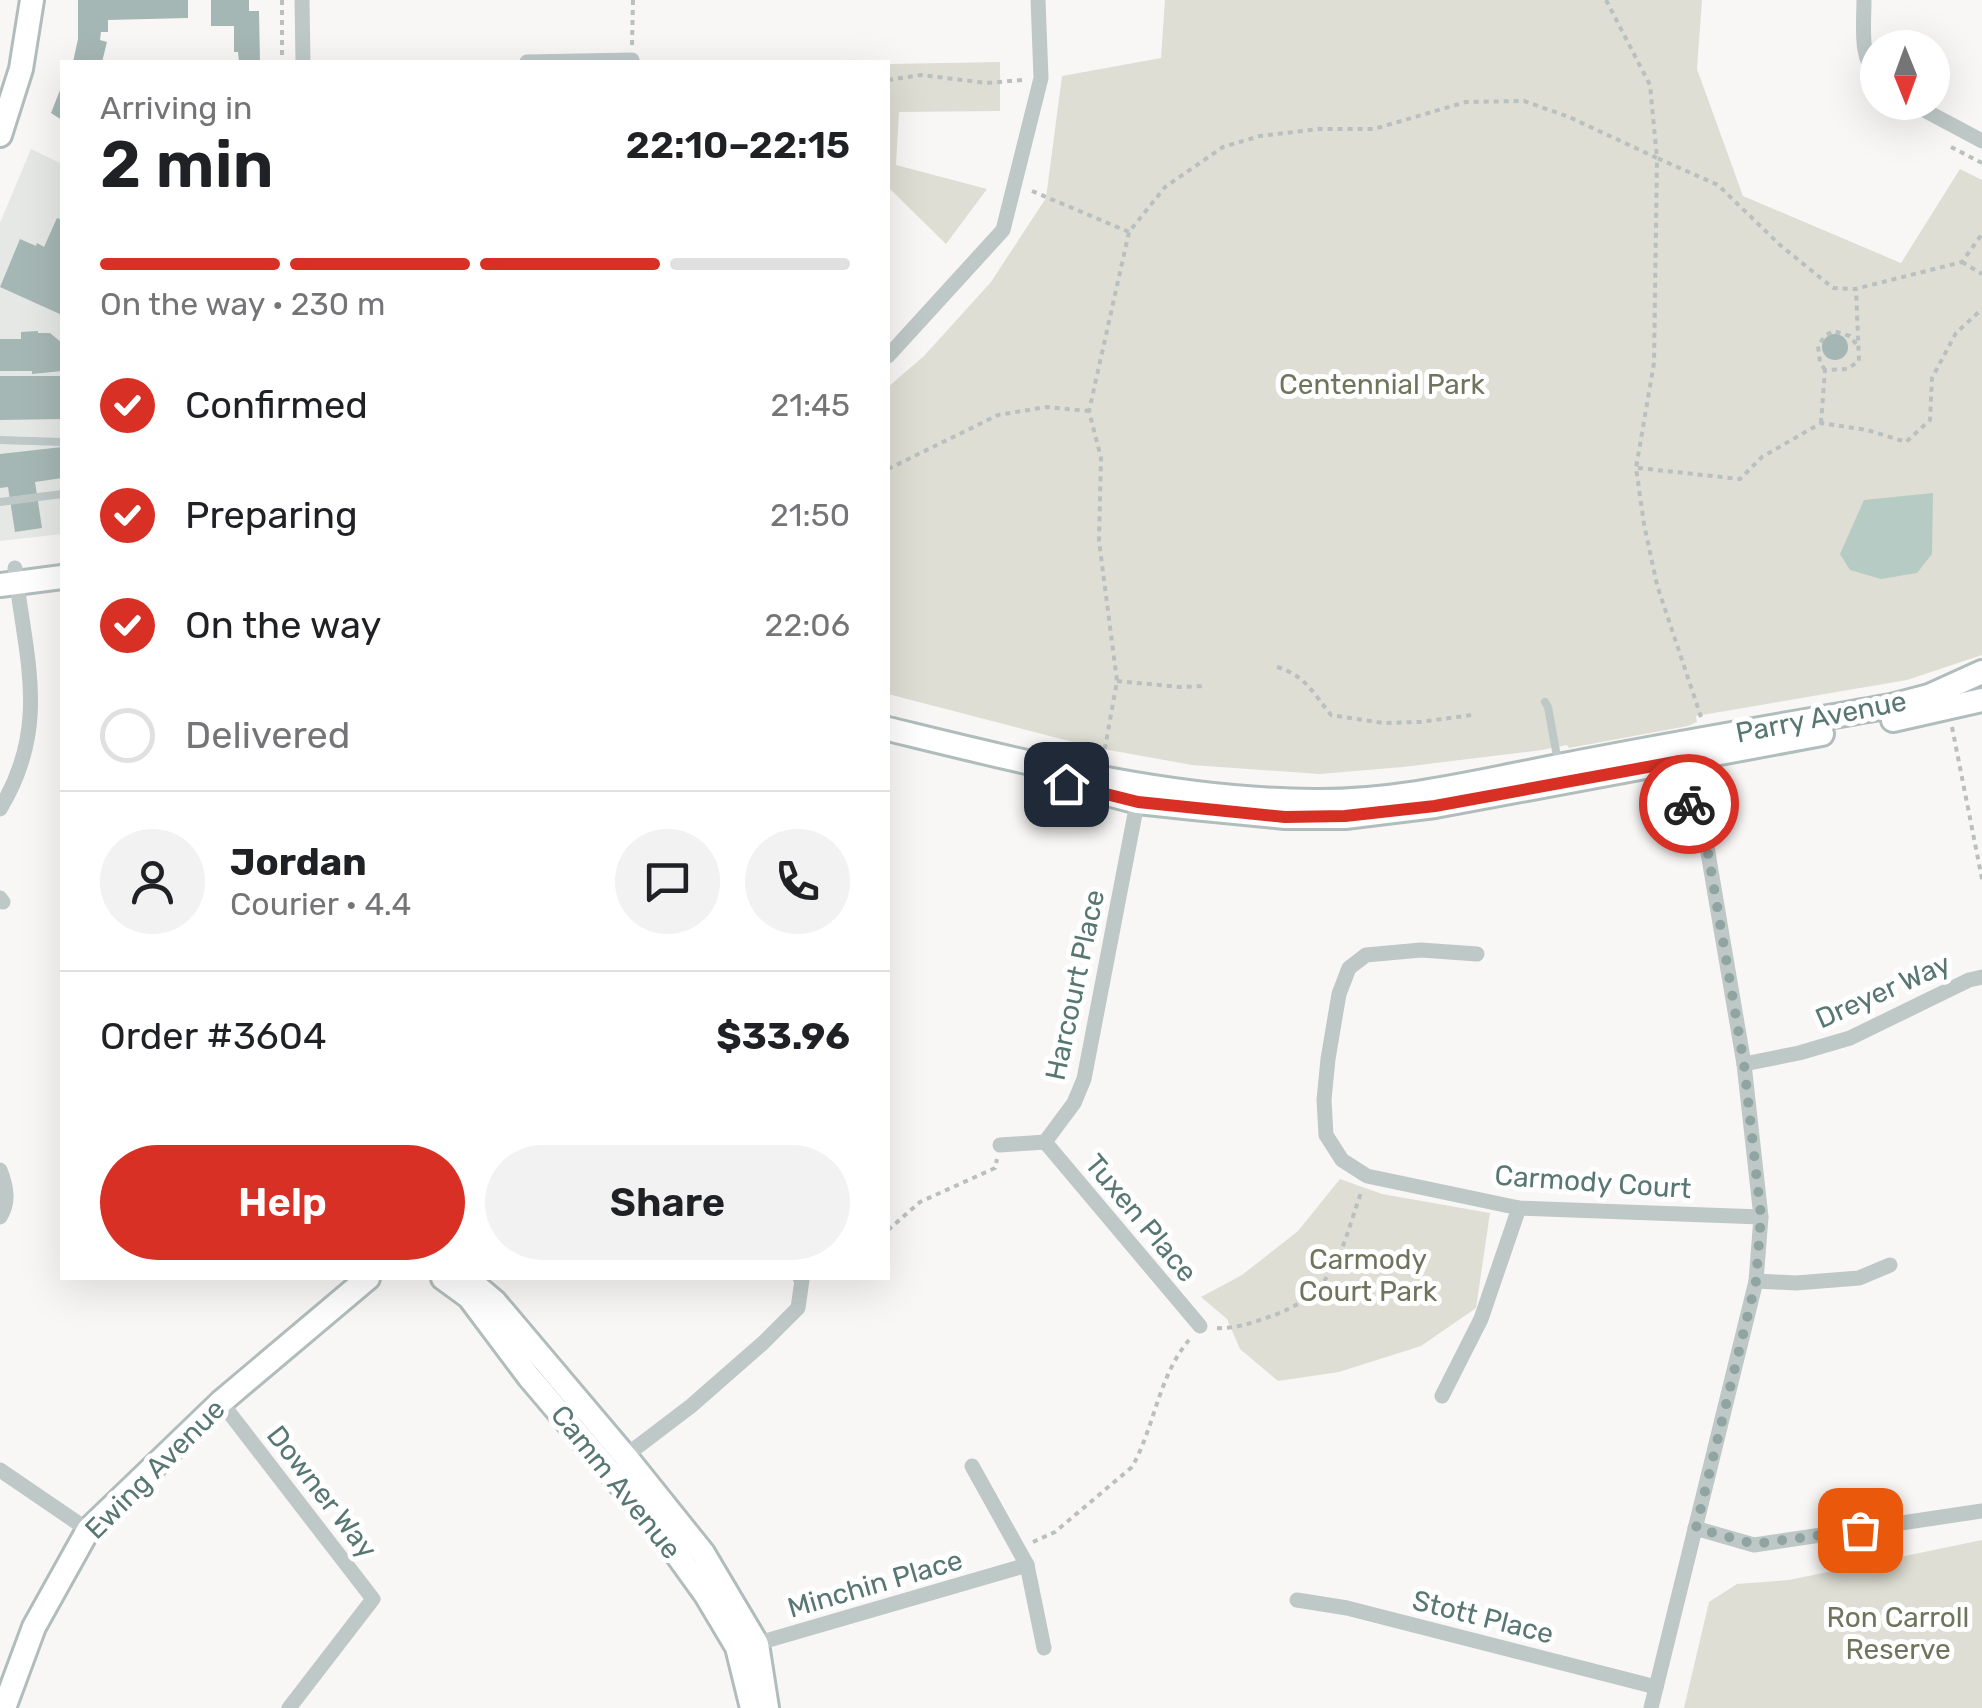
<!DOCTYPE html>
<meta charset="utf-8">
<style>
body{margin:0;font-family:Rubik,sans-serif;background:#f2f2f2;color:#202124;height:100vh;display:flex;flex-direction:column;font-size:38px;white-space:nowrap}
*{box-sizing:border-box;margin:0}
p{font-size:32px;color:#757577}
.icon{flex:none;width:55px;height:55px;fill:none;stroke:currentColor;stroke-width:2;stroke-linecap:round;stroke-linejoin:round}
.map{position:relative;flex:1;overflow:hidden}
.drawer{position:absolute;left:60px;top:60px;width:830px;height:1220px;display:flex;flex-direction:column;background:#fff;border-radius:0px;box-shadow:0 10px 40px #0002}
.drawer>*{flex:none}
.needle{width:65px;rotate:179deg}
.fabs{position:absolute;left:1860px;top:30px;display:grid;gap:20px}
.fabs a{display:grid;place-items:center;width:90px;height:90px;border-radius:50%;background:#fff;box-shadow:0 10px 40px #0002;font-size:50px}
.pin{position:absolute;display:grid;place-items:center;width:85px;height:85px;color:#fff;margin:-42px;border-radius:20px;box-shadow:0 5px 15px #0006}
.courier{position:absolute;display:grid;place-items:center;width:100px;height:100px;margin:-50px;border:8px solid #d93025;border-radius:50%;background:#fff;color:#222;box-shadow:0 2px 12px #0007}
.head em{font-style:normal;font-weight:600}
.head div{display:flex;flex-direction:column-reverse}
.head{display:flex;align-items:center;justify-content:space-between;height:170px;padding:0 40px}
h1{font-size:65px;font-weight:600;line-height:75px}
.bar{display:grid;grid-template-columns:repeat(4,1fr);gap:15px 10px;align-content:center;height:120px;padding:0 40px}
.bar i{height:12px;border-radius:8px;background:#e0e0e0}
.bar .selected{background:#d93025}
.bar p{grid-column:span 4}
.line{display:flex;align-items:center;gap:25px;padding:0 40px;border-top:2px solid #e0e0e0}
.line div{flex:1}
.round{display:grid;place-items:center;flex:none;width:105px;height:105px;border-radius:52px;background:#f2f2f2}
ol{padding:0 40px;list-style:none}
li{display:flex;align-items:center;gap:30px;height:110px}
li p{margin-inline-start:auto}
li .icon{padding:10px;border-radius:50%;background:#d93025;color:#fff;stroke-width:4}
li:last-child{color:#757577}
li i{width:55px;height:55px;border:5px solid #e0e0e0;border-radius:50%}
.action{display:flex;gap:20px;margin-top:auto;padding:20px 40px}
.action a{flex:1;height:115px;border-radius:60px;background:#d93025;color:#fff;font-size:40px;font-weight:600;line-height:115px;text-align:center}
.action a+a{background:#f2f2f2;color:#202124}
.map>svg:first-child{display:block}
.built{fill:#e6e8e6}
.green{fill:#deded4}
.water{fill:#b7cbc5}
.building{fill:#a5b7b4}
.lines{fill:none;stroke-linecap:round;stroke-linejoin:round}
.secondary-casing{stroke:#b1bdbc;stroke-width:28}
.path{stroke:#b9c0bf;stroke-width:4;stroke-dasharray:5 5;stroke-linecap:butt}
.lane{stroke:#bec8c7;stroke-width:8}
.street{stroke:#bec8c7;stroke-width:15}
.secondary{stroke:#fff;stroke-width:22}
.done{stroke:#90a4a1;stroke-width:10;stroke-dasharray:0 18}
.route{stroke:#d93025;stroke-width:12}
.labels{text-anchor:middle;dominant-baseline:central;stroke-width:10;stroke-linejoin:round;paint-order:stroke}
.park-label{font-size:28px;fill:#6f745d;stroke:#fff}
.street-label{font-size:28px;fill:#587773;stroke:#fff}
</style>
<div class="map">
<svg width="1982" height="1708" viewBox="0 0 1982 1708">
<rect width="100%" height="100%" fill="#f9f7f6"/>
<polygon class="built" points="31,149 62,164 62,534 0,541 0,223"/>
<g class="green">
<polygon points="1165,0 1702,0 1697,69 1743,196 1901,263 1960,169 1982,180 1982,655 1907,680 1696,716 1697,722 1688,726 1569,748 1567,745 1542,750 1403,767 1320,774 1192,765 1092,747 888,694 888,387 924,356 991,282 1046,198 1062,76 1161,58"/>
<polygon points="1000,62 1000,111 899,112 896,165 987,189 946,244 888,187 888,64"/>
<polygon points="1340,1179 1382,1194 1490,1213 1476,1308 1421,1346 1339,1372 1278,1381 1240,1349 1227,1319 1201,1297 1242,1275 1298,1231"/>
<polygon points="1982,1540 1982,1708 1684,1708 1709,1602 1737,1584 1789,1580"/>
</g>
<polygon class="water" points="1933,493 1932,554 1917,573 1881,579 1850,570 1840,554 1864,500"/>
<g class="building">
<polygon points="78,0 188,0 188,18 108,20 108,32 101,32 100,40 107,42 102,62 73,62 78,39"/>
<polygon points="211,0 249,0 249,11 259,11 260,62 239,62 238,52 234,52 234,26 211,26"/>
<polygon points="62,85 62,120 51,113"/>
<polygon points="57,218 62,220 62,315 0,287 20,239 36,246 37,243 44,247"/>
<polygon points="38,331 38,333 50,333 62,343 62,371 32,374 32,371 0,371 0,339 21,339 21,332"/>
<circle cx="1835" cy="347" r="13"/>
<polygon points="0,376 62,376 62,419 0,420"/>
<polygon points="62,447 62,478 35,482 42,528 15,532 8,487 0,488 0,454"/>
</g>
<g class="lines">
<defs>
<g id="secondary">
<polyline points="0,135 21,69 32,0"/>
<polyline points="0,585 62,577"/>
<polyline points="1893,720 1982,700"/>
<path d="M888 729C1027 763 1169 800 1314 801 1400 802 1485 780 1569 764 1676 743 1783 725 1891 706L1929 696 1982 672"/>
<polyline points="1089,789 1138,802 1194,808 1285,817 1345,817 1435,806 1822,734"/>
<polyline points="443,1278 469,1297 529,1377 660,1531 706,1595 737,1647 752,1708"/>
<polyline points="469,1280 495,1302 626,1457 703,1553 757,1644 767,1708"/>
<polyline points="4,1708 34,1627 88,1530 221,1402 368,1278"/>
</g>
</defs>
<use href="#secondary" class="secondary-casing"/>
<g class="path">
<polyline points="282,0 282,62"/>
<polyline points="1606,0 1650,85 1657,158 1718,185 1780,245 1833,288 1855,289 1962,262 1982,234"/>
<polyline points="632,45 633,0"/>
<polyline points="888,80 921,75 987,83 1022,80"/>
<polyline points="1951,147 1982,163"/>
<polyline points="1032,191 1129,232"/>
<polyline points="1962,262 1982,274"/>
<polyline points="1825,370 1820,362 1818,346 1825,336 1833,331 1850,336 1856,344"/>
<polyline points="1821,423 1825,370 1847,369 1859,361 1856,290"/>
<polyline points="1638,468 1740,479 1762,457 1821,423 1867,430 1906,442 1930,420 1932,378 1956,333 1982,309"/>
<polyline points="888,469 998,415 1046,407 1089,411"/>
<path d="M1277 667C1306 676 1313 693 1331 715L1383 723 1420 722 1472 715"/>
<polyline points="1117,681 1180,687 1205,686"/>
<polyline points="1952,727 1982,879"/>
<polyline points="1103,759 1117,681 1099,541 1101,458 1089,411 1129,232 1165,187 1223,147 1260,136 1319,129 1374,129 1466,102 1524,101 1569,117 1657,158 1654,363 1636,468 1644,524 1657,585 1701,717"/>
<polyline points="888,1230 920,1202 995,1168 997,1159"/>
<path d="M1217 1328C1232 1329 1249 1324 1263 1319 1337 1296 1339 1254 1362 1190"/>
<path d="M1033 1542 1055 1532 1132 1467C1155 1426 1158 1377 1189 1340"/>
</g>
<g class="lane">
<polyline points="0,440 62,442"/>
<polyline points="0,502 62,494"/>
<polyline points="1545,702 1548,707 1558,762"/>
</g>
<g class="street">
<polyline points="302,0 303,62"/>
<path d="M1864 0C1864 26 1859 58 1878 78"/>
<polyline points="527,62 632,60"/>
<polyline points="1909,102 1982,141"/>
<polyline points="888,356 1003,230 1041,78 1038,0"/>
<polyline points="1678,751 1694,824 1707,847"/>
<path d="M0 809C51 725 25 658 15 568"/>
<polyline points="0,898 3,902"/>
<polyline points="1477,954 1421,950 1366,955 1349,968 1339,994 1328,1059 1324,1100 1326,1135 1342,1160 1367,1176 1519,1208 1761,1217"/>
<polyline points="1744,1064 1799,1053 1850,1038 1969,980 1982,977"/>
<polyline points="1045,1142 1200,1326"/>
<polyline points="1000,1145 1045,1142 1074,1103 1084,1079 1139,793"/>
<path d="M0 1170C6 1186 10 1201 0 1217"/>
<polyline points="1756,1281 1796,1283 1859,1278 1890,1265"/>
<polyline points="1442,1396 1481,1319 1519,1208"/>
<polyline points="221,1402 373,1599 289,1708"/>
<polyline points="620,1460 691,1406 763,1343 798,1308 802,1280 800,1278"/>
<polyline points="972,1466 1027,1565 1044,1648"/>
<polyline points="0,1470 88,1530"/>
<polyline points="1695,1528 1754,1545 1982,1511"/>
<polyline points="1297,1600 1347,1608 1656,1687"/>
<polyline points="748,1646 1027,1565"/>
<polyline points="1651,1708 1756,1281 1761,1217 1744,1064 1707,847 1710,821 1697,750"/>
</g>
<use href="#secondary" class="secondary"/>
</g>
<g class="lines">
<polyline class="done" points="1689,804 1694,824 1707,847 1744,1064 1761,1216 1756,1281 1696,1528 1754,1544 1860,1530"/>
<polyline class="route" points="1066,784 1138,802 1285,817 1345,816 1435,806 1680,761 1689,804"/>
</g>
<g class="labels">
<g class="park-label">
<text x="1382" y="384">Centennial Park</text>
<text x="1368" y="1259">Carmody<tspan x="1368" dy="32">Court Park</tspan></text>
<text x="1898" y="1617">Ron Carroll<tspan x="1898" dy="32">Reserve</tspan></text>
</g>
<g class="street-label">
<text transform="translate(1821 717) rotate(-11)">Parry Avenue</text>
<text transform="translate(1075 985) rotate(-78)">Harcourt Place</text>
<text transform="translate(1883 991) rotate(-24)">Dreyer Way</text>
<text transform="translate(1593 1182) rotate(4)">Carmody Court</text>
<text transform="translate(1141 1218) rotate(50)">Tuxen Place</text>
<text transform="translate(155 1469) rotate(-45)">Ewing Avenue</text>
<text transform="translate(616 1482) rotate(51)">Camm Avenue</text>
<text transform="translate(322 1492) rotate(52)">Downer Way</text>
<text transform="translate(875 1584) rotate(-16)">Minchin Place</text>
<text transform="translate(1483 1617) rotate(14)">Stott Place</text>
</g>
</g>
</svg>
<div class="fabs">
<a><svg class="needle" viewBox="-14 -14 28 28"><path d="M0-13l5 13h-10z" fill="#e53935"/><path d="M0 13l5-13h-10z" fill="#757577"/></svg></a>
</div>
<div class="pin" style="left:1860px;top:1530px;background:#ea580c"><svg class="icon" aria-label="bag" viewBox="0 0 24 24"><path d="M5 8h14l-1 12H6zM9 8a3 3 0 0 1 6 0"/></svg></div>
<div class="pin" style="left:1066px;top:784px;background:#1f2937"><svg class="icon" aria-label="home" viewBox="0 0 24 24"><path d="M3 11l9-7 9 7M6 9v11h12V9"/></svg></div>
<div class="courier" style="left:1689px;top:804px"><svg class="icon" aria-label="bike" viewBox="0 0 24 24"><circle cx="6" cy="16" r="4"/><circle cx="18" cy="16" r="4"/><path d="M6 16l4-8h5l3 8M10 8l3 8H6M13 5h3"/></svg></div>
<section class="drawer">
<div class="head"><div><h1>2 min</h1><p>Arriving in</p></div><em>22:10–22:15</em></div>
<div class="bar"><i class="selected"></i><i class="selected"></i><i class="selected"></i><i></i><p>On the way · 230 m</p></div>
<ol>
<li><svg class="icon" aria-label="check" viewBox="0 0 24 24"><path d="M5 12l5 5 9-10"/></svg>Confirmed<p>21:45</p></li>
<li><svg class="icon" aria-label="check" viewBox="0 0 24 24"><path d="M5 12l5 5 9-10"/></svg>Preparing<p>21:50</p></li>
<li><svg class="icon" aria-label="check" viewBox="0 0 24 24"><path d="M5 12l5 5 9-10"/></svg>On the way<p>22:06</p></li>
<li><i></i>Delivered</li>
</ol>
<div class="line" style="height:180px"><a class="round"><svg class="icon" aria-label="person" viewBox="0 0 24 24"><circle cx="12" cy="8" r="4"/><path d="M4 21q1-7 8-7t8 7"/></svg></a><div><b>Jordan</b><p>Courier · 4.4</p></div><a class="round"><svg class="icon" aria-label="chat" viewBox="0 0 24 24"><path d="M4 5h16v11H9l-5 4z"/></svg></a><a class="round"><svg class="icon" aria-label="phone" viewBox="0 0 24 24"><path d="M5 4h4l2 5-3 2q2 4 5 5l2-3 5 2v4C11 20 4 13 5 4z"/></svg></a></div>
<div class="line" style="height:130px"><div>Order #3604</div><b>$33.96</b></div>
<div class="action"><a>Help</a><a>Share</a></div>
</section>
</div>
